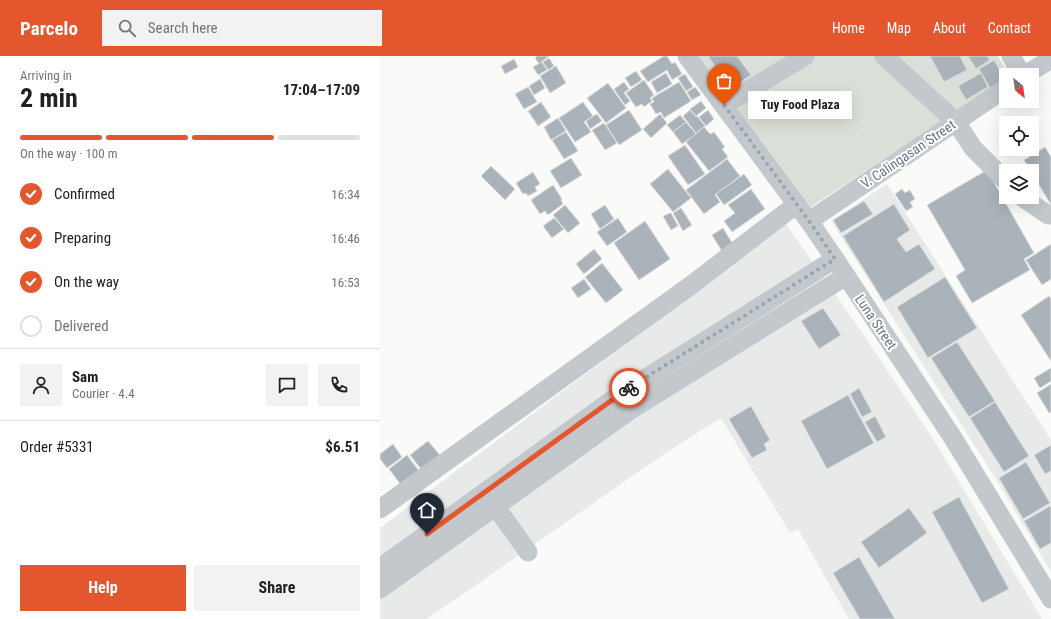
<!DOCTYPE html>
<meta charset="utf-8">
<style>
body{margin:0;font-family:"Roboto Condensed",sans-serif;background:#f2f2f2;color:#202124;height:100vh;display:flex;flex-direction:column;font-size:15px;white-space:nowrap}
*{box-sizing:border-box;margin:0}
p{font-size:13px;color:#757577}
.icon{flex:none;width:22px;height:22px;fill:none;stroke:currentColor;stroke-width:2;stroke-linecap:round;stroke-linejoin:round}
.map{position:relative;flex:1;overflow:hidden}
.panel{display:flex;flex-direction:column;background:#fff;width:380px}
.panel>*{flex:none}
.needle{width:26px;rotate:151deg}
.fabs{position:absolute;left:619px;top:12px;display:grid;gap:8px}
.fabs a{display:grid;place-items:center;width:40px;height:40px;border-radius:0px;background:#fff;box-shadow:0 4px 16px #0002;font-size:20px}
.pin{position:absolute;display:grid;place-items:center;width:34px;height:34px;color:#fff;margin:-41px -17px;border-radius:50% 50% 50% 0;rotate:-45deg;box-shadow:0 0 4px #0007}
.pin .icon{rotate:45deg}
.courier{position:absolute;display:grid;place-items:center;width:40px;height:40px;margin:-20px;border:3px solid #e4572e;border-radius:50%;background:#fff;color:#222;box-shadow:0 1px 5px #0007}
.bubble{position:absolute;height:28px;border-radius:0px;background:#fff;box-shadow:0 4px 16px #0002;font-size:13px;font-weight:700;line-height:28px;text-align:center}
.overview em{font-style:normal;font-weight:700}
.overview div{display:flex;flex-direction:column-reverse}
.overview{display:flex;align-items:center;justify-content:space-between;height:68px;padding:0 20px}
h1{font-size:26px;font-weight:700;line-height:30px}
.bar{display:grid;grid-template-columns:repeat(4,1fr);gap:6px 4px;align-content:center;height:48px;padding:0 20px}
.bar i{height:5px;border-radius:3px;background:#e0e0e0}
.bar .active{background:#e4572e}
.bar p{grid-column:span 4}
.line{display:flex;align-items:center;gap:10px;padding:0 20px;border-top:1px solid #e0e0e0}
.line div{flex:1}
.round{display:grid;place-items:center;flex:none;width:42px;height:42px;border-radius:0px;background:#f2f2f2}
ol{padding:0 20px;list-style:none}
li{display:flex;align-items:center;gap:12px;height:44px}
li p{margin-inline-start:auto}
li .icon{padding:4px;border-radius:50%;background:#e4572e;color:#fff;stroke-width:4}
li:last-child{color:#757577}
li i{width:22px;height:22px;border:2px solid #e0e0e0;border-radius:50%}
.action{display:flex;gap:8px;margin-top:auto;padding:8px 20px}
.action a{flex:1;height:46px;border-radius:0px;background:#e4572e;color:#fff;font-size:16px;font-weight:700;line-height:46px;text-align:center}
.action a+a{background:#f2f2f2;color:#202124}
header{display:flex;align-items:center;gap:24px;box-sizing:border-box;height:56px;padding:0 20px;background:#e4572e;color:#fff}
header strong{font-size:19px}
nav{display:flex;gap:22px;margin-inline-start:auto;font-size:14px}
.search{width:280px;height:36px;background:#f2f2f2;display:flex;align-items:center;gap:10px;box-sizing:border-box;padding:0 14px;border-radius:0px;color:#757577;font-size:15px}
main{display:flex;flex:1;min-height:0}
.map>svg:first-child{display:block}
.built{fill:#e8e9e9}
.green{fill:#dadfd7}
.building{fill:#aab3b9;stroke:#dcdcda}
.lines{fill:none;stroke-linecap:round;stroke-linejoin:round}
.minor{stroke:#c3c8cc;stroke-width:19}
.done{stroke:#99a4ac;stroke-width:4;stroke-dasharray:0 7.2}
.route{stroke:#e4572e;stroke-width:5}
.labels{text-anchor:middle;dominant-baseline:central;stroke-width:4;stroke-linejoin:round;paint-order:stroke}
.street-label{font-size:14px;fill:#657683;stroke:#fff}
</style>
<header>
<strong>Parcelo</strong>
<div class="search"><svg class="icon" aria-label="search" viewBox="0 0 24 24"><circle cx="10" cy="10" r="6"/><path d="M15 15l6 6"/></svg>Search here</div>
<nav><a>Home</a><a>Map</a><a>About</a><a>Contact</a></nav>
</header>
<main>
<section class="panel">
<div class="overview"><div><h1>2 min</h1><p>Arriving in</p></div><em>17:04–17:09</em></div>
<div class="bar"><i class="active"></i><i class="active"></i><i class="active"></i><i></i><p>On the way · 100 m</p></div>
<ol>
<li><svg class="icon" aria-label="check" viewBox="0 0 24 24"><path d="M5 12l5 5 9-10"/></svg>Confirmed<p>16:34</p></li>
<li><svg class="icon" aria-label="check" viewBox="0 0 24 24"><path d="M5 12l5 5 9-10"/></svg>Preparing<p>16:46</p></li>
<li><svg class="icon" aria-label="check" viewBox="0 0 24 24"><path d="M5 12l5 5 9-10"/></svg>On the way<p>16:53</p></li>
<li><i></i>Delivered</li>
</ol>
<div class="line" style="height:72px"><a class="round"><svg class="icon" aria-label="person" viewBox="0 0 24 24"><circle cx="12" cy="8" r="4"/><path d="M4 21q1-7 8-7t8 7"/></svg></a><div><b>Sam</b><p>Courier · 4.4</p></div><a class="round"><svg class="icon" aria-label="chat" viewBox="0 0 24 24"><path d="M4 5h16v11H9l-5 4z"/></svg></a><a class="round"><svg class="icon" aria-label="phone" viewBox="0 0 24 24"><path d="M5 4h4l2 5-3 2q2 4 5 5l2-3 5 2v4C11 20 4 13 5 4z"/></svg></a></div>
<div class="line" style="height:52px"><div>Order #5331</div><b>$6.51</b></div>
<div class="action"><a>Help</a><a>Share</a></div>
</section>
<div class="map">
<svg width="671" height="563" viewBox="0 0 671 563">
<rect width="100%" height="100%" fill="#fafaf8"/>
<g class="built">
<polygon points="507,128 671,384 671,516 616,423 451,165"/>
<polygon points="406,168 481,275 555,386 662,563 469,563 418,473 410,477 341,362 287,396 47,563 0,563 0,472"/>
</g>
<polygon class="green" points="319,0 618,0 629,19 626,19 626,22 431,151"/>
<g class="building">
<polygon points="157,0 169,0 159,8 155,2"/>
<polygon points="284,0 287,0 292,8 295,6 302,18 292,24 287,14 268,26 260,15"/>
<polygon points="328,0 357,0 371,19 351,33"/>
<polygon points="550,0 580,0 587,14 564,26"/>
<polygon points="588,0 607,0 610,4 596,13"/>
<polygon points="169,2 174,10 168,14 163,6"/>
<polygon points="134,3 138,11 125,18 121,10"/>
<polygon points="614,4 625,23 610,32 599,13"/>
<polygon points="162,6 167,14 158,19 153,11"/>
<polygon points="176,10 186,27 170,37 160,20"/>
<polygon points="256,15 262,24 251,31 245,22"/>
<polygon points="286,17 292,28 277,37 271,26"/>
<polygon points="601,17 608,31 586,44 578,30"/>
<polygon points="305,18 313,31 306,35 298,22"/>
<polygon points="160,23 165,32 154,39 149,30"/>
<polygon points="264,24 274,39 270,42 272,45 264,51 262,48 256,51 246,37"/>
<polygon points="244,26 249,33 244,37 250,45 245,49 234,33"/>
<polygon points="299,26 311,45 284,62 281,56 276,58 270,48 274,46 272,42"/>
<polygon points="228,27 246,52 226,67 207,42"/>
<polygon points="148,31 157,46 144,53 135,38"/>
<polygon points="315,31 321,39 312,44 307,36"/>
<polygon points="321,45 326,52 316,60 310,53"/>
<polygon points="161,46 171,61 158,70 148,55"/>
<polygon points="203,46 213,60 204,66 211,76 195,86 179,62"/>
<polygon points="249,54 262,74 239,89 226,69"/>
<polygon points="310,54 316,61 317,60 325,70 316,77 303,60"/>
<polygon points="328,54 334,63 326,70 319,61"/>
<polygon points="217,58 222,65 210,73 206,65"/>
<polygon points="280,58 287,67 271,82 263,73"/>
<polygon points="300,59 306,66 293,76 287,69"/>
<polygon points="178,62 186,75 171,84 164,71"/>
<polygon points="306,66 316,78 302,88 293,76"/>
<polygon points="224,67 237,87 225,94 212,74"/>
<polygon points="324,71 330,78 334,76 345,91 342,93 348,101 329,115 306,86"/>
<polygon points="186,76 198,95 184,103 172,84"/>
<polygon points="305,89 325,118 308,129 288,100"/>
<polygon points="665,91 671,101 671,149 652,117 652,115 651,115 644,104"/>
<polygon points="191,102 202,119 181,132 170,115"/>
<polygon points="347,103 360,120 335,139 340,146 324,158 306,134"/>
<polygon points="111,110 135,133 125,144 101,120"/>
<polygon points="288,113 311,142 293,156 270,128"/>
<polygon points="607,114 654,197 644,203 650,214 592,247 576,220 585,214 547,149"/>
<polygon points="153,116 160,128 155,131 157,135 148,140 146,137 143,138 136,127"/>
<polygon points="364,118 372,129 344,149 336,138"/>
<polygon points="173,129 182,143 181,144 183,148 168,159 165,155 160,158 151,144"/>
<polygon points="371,133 385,153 352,176 344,165 355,157 348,149"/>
<polygon points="522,133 525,137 530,134 535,143 530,146 533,151 526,155 515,138"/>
<polygon points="484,145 493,158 461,177 453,164"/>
<polygon points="514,148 530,174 517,183 526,196 539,188 555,213 504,246 463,180"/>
<polygon points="185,149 200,167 188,177 173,159"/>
<polygon points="225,149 234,163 220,173 211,158"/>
<polygon points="301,152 312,169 303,175 293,157"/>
<polygon points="291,157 298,170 291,174 283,160"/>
<polygon points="174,162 184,173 172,182 163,170"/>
<polygon points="238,162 247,176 227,190 217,176"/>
<polygon points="265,165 290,203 259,224 234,187"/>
<polygon points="343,172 354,190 343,197 332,179"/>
<polygon points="671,188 671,223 662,229 646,204"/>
<polygon points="214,193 222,203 204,218 196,208"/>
<polygon points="222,207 243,234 226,247 205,221"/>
<polygon points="565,221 597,272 548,302 517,251"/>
<polygon points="204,223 211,233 198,242 191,232"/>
<polygon points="669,240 671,243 671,305 641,259"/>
<polygon points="443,252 461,279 439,293 421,265"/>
<polygon points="577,286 615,345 589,361 551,302"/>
<polygon points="671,312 671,325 660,332 654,322"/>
<polygon points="671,328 671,356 669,357 657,337"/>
<polygon points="479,332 492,356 482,361 470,338"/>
<polygon points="468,339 494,387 447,413 421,365"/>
<polygon points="615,346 649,400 624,416 590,362"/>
<polygon points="371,350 390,384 384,388 387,394 372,402 349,363"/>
<polygon points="495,360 506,381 497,386 485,366"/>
<polygon points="48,385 63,403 45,418 30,399"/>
<polygon points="13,388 22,401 7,412 0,403 0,398"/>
<polygon points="671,389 671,415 665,418 654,399"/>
<polygon points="27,399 39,415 21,429 9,413"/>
<polygon points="646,406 670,447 643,463 619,422"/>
<polygon points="579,441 629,533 602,547 552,456"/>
<polygon points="670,450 671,451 671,487 660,493 644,465"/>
<polygon points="529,452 547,477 499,512 481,486"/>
<polygon points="479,501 515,563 480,563 453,517"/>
</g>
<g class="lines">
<g class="minor">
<polyline points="307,0 429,165 455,203 573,382 671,543"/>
<polyline points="504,0 576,66 593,92 626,125"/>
<polyline points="631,0 642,19"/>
<polyline points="645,19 671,3"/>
<polyline points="344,49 425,0"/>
<polyline points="642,141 668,159"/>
<polyline points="429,165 626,32"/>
<polyline points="108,440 148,496"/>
<polyline points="0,453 310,230 417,148"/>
<polyline points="0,512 239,339 455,203"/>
<polyline points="0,533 249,355 466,220"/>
</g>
</g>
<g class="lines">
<polyline class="done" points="249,332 455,203 429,165 344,49"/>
<polyline class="route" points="47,478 239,339 249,332"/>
</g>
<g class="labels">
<g class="street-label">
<text transform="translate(528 98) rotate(-34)">V. Calingasan Street</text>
<text transform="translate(496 266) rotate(56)">Luna Street</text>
</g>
</g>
</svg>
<div class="fabs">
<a><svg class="needle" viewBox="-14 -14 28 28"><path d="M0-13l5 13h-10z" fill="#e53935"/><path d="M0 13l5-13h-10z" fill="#757577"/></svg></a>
<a><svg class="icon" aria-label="locate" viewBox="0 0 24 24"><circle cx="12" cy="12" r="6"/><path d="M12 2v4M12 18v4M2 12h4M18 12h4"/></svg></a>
<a><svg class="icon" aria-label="layers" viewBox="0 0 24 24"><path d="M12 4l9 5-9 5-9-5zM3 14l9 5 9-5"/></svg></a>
</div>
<div class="pin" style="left:344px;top:49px;background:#ea580c"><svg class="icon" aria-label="bag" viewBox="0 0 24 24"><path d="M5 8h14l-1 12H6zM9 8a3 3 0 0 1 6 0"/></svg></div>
<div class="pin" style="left:47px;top:478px;background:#1f2937"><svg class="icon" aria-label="home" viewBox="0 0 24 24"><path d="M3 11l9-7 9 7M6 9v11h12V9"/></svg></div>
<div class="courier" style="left:249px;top:332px"><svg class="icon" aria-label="bike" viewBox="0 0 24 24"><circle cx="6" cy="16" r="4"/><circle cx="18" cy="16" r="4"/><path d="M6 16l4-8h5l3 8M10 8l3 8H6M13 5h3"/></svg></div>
<div class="bubble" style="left:368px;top:35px;width:104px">Tuy Food Plaza</div>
</div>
</main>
